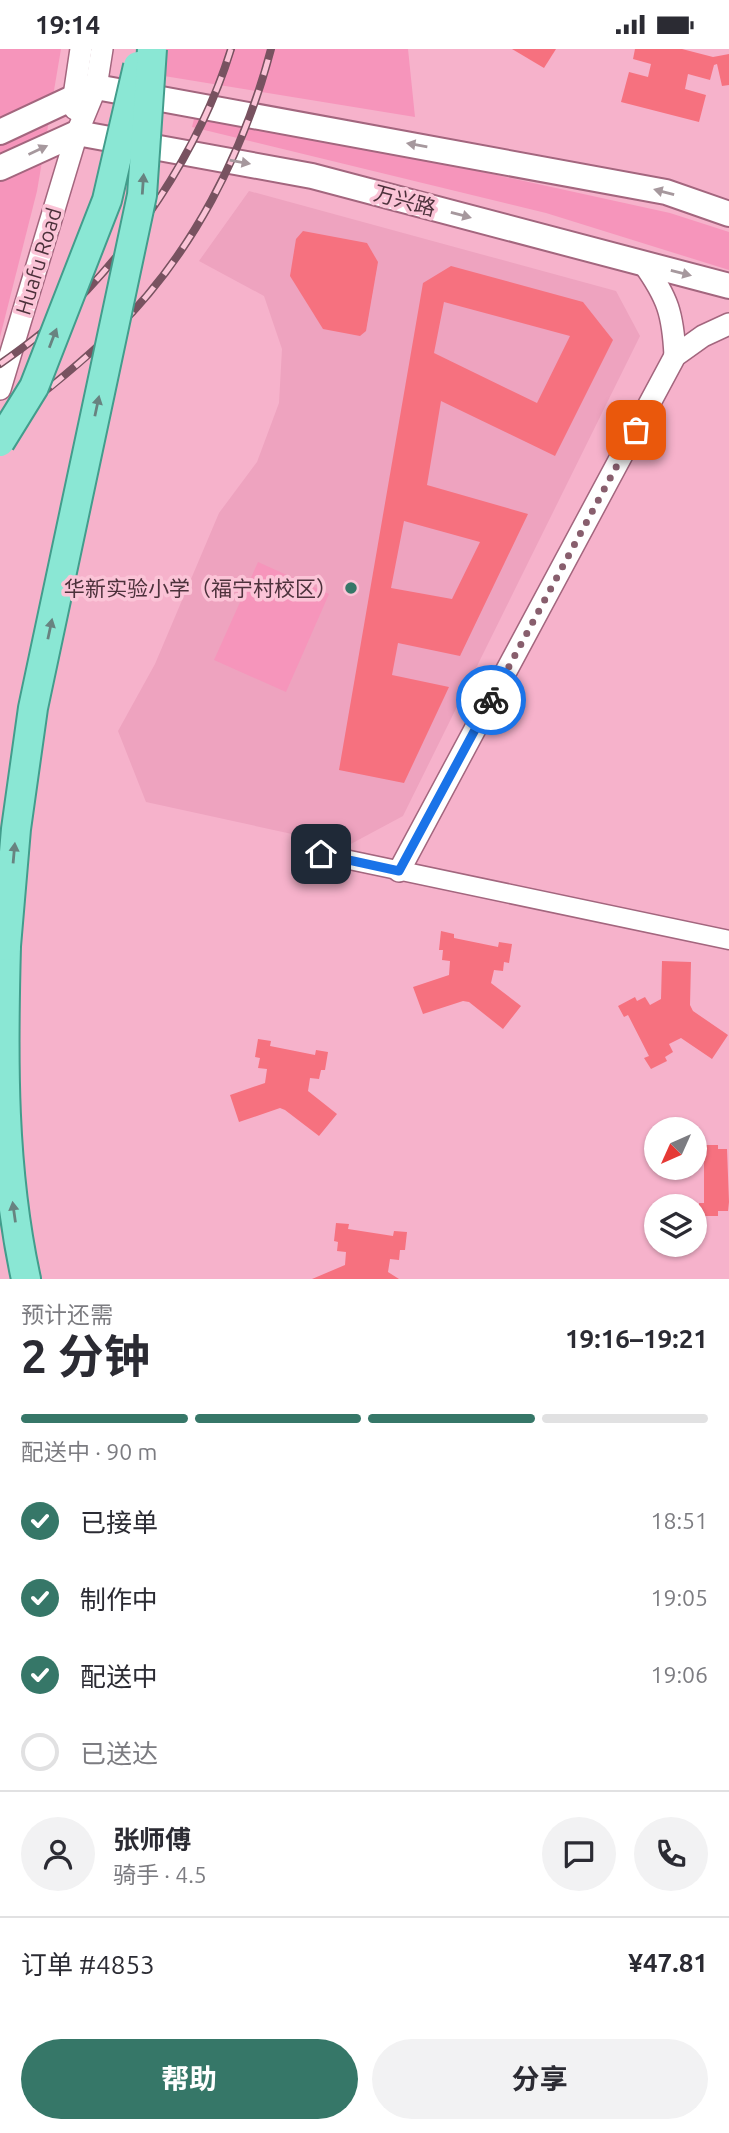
<!DOCTYPE html>
<html lang="zh">
<meta charset="utf-8">
<style>
body{margin:0;font-family:Ubuntu,"Noto Sans SC",sans-serif;background:#f2f2f3;color:#2b2b33;height:100vh;display:flex;flex-direction:column;font-size:26px;white-space:nowrap}
*{box-sizing:border-box;margin:0}
p{font-size:23px;color:#7c7c81}
.icon{flex:none;width:38px;height:38px;fill:none;stroke:currentColor;stroke-width:2;stroke-linecap:round;stroke-linejoin:round}
.map{position:relative;height:1230px;overflow:hidden}
.side{display:flex;flex-direction:column;background:#fff;flex:1}
.side>*{flex:none}
.needle{width:46px;rotate:225deg}
.controls{position:absolute;left:644px;top:1068px;display:grid;gap:14px}
.controls a{display:grid;place-items:center;width:63px;height:63px;border-radius:50%;background:#fff;box-shadow:0 2px 5px #0004;font-size:35px}
.pin{position:absolute;display:grid;place-items:center;width:60px;height:60px;color:#fff;margin:-30px;border-radius:14px;box-shadow:0 4px 10px #0006}
.courier{position:absolute;display:grid;place-items:center;width:70px;height:70px;margin:-35px;border:5px solid #1a73e8;border-radius:50%;background:#fff;color:#222;box-shadow:0 2px 9px #0007}
.head em{font-style:normal;font-weight:700}
.head div{display:flex;flex-direction:column-reverse}
.head{display:flex;align-items:center;justify-content:space-between;height:119px;padding:0 21px}
h1{font-size:46px;font-weight:700;line-height:52px}
.bar{display:grid;grid-template-columns:repeat(4,1fr);gap:10px 7px;align-content:center;height:84px;padding:0 21px}
.bar i{height:9px;border-radius:5px;background:#e1e1e2}
.bar .current{background:#367768}
.bar p{grid-column:span 4}
.line{display:flex;align-items:center;gap:18px;padding:0 21px;border-top:2px solid #e1e1e2}
.line div{flex:1}
.round{display:grid;place-items:center;flex:none;width:74px;height:74px;border-radius:37px;background:#f2f2f3}
ol{padding:0 21px;list-style:none}
li{display:flex;align-items:center;gap:21px;height:77px}
li p{margin-inline-start:auto}
li .icon{padding:7px;border-radius:50%;background:#367768;color:#fff;stroke-width:4}
li:last-child{color:#7c7c81}
li i{width:38px;height:38px;border:4px solid #e1e1e2;border-radius:50%}
.button{display:flex;gap:14px;margin-top:auto;padding:14px 21px}
.button a{flex:1;height:80px;border-radius:42px;background:#367768;color:#fff;font-size:28px;font-weight:700;line-height:80px;text-align:center}
.button a+a{background:#f2f2f3;color:#2b2b33}
.status{display:flex;justify-content:space-between;align-items:center;height:49px;padding:0 35px;background:#fff;direction:ltr}
.status svg{height:19px;fill:currentColor}
.map>svg:first-child{display:block}
.built{fill:#eea3bf}
.green{fill:#f695bb}
.building{fill:#f6717f;fill-rule:evenodd}
.lines{fill:none;stroke-linecap:round;stroke-linejoin:round}
.minor-casing{stroke:#a3667e;stroke-width:21}
.tertiary-casing{stroke:#a3667e;stroke-width:24}
.secondary-casing{stroke:#a3667e;stroke-width:28}
.primary-casing{stroke:#429d8c;stroke-width:32}
.minor{stroke:#fff;stroke-width:18}
.tertiary{stroke:#fff;stroke-width:21}
.secondary{stroke:#fff;stroke-width:24}
.primary{stroke:#8ae7d4;stroke-width:28}
.rail-casing{stroke:#785260;stroke-width:8}
.rail{stroke:#fbc4d7;stroke-width:5;stroke-dasharray:16;stroke-linecap:butt}
.primary-bridge-casing{stroke:#429d8c;stroke-width:32;stroke-linecap:butt}
.primary-bridge{stroke:#8ae7d4;stroke-width:28}
.oneway{fill:#a6989d}
.oneway2{fill:#688380}
.done{stroke:#885e6d;stroke-width:7;stroke-dasharray:0 12.6}
.route{stroke:#1a73e8;stroke-width:9}
.poi-dot{fill:#367768;stroke:#fbc4d7;stroke-width:2.5}
.labels{text-anchor:middle;dominant-baseline:central;stroke-width:7;stroke-linejoin:round;paint-order:stroke}
.street-label{font-size:21px;fill:#4c313b;stroke:#fbc4d7}
.poi-label{font-size:21px;fill:#4c313b;stroke:#fbc4d7;text-anchor:end}
</style>
<div class="status"><b>19:14</b><svg viewBox="0 0 49 12"><path d="M0 12V9h3v3zM5 12V6h3v6zM10 12V3h3v9zM15 12V0h3v12zM26 1h20v11H26zM47 4h2v5h-2z"/></svg></div>
<div class="map">
<svg width="729" height="1230" viewBox="0 0 729 1230">
<rect width="100%" height="100%" fill="#f6b2cb"/>
<polygon class="built" points="249,142 616,242 640,287 403,767 347,797 146,753 118,682 155,615 219,464 257,413 279,354 282,300 264,247 199,212"/>
<g class="green">
<polygon points="0,0 61,0 37,142 0,288"/>
<polygon points="143,0 408,0 415,68 158,26"/>
<polygon points="195,66 442,114 670,164 729,183 729,221 546,164 192,78"/>
<polygon points="258,513 329,545 286,643 214,611"/>
</g>
<g class="building">
<polygon points="512,0 556,0 544,19"/>
<polygon points="635,0 682,0 713,8 729,5 729,36 722,37 717,15 714,16 710,31 688,25 685,40 706,46 699,73 621,53 629,23 648,28 651,15 633,10"/>
<polygon points="303,182 367,194 378,213 366,282 360,287 323,280 290,227 296,190"/>
<path d="M451 217 583 253 613 291 555 407 441 352 427 436 528 465 460 607 398 594 392 626 449 638 404 734 339 721 423 234ZM444 253 570 287 537 354 434 304ZM404 472 480 493 452 550 391 539Z"/>
<polygon points="441,882 454,885 454,889 498,898 499,893 512,895 509,914 504,913 503,922 494,921 491,934 521,957 503,980 469,953 463,952 423,965 413,938 449,926 450,912 442,911 443,901 439,901"/>
<polygon points="662,912 691,913 690,956 693,962 728,986 712,1010 681,989 669,995 673,1003 665,1008 667,1012 651,1020 644,1009 649,1007 628,966 624,968 618,957 635,948 637,952 645,948 650,956 661,950"/>
<polygon points="258,990 271,992 270,997 315,1006 316,1001 328,1003 325,1021 321,1021 319,1030 310,1029 308,1042 337,1065 319,1087 285,1061 280,1059 239,1073 230,1046 265,1034 267,1020 258,1019 260,1009 255,1008"/>
<polygon points="699,1096 718,1096 718,1100 727,1100 729,1153 728,1162 718,1162 718,1167 699,1167 699,1154 704,1154 704,1108 699,1109"/>
<polygon points="336,1174 349,1175 348,1180 393,1187 394,1182 407,1183 405,1201 400,1201 399,1211 390,1210 388,1223 399,1230 312,1230 345,1216 346,1203 337,1202 338,1193 334,1192"/>
</g>
<g class="lines">
<defs>
<polyline id="minor" points="321,805 729,891"/>
<g id="tertiary">
<polyline points="75,60 74,47 81,0"/>
<path d="M643 214C668 249 673 265 675 307"/>
<polyline points="0,340 77,84 96,38 102,0"/>
<polyline points="399,822 675,307 703,287 729,275"/>
</g>
<g id="secondary">
<polyline points="0,83 96,38 666,143 729,165"/>
<polyline points="0,119 77,84 312,127 729,237"/>
</g>
<path id="primary" d="M6 897C3 1009 2 1120 26 1230"/>
</defs>
<use href="#minor" class="minor-casing"/>
<use href="#tertiary" class="tertiary-casing"/>
<use href="#secondary" class="secondary-casing"/>
<use href="#primary" class="primary-casing"/>
<use href="#minor" class="minor"/>
<use href="#tertiary" class="tertiary"/>
<use href="#secondary" class="secondary"/>
<use href="#primary" class="primary"/>
<defs>
<g id="rail">
<path d="M0 315C17 303 35 290 51 276 130 206 200 101 231 0"/>
<path d="M0 377C40 347 79 316 115 281 192 206 244 103 271 0"/>
</g>
</defs>
<use href="#rail" class="rail-casing"/>
<use href="#rail" class="rail"/>
<defs>
<g id="primary-bridge">
<polyline points="0,393 34,338 107,151 138,17"/>
<polyline points="6,897 16,780 33,659 142,146 152,0"/>
</g>
</defs>
<use href="#primary-bridge" class="primary-bridge-casing"/>
<use href="#primary-bridge" class="primary-bridge"/>
</g>
<defs><path id="oneway-solid" d="M-6-.8H1V-3.2L6.5 0L1 3.2V.8H-6Z" transform="scale(1.75)"/></defs>
<g class="oneway">
<use href="#oneway-solid" transform="translate(417 96) rotate(-170)"/>
<use href="#oneway-solid" transform="translate(38 101) rotate(-25)"/>
<use href="#oneway-solid" transform="translate(240 113) rotate(10)"/>
<use href="#oneway-solid" transform="translate(664 143) rotate(-165)"/>
<use href="#oneway-solid" transform="translate(461 166) rotate(15)"/>
<use href="#oneway-solid" transform="translate(681 224) rotate(14)"/>
</g>
<g class="oneway2">
<use href="#oneway-solid" transform="translate(143 135) rotate(-86)"/>
<use href="#oneway-solid" transform="translate(53 289) rotate(-69)"/>
<use href="#oneway-solid" transform="translate(97 357) rotate(-78)"/>
<use href="#oneway-solid" transform="translate(50 580) rotate(-78)"/>
<use href="#oneway-solid" transform="translate(14 804) rotate(-85)"/>
<use href="#oneway-solid" transform="translate(14 1163) rotate(-98)"/>
</g>
<g class="lines">
<polyline class="done" points="491,651 636,381"/>
<polyline class="route" points="321,805 399,822 491,651"/>
</g>
<circle class="poi-dot" cx="351" cy="539" r="7"/>
<g class="labels">
<g class="street-label">
<text transform="translate(405 151) rotate(15)">万兴路</text>
<text transform="translate(38 212) rotate(-73)">Huafu Road</text>
</g>
<g class="poi-label">
<text x="337" y="539">华新实验小学（福宁村校区）</text>
</g>
</g>
</svg>
<div class="controls">
<a><svg class="needle" viewBox="-14 -14 28 28"><path d="M0-13l5 13h-10z" fill="#e53935"/><path d="M0 13l5-13h-10z" fill="#7c7c81"/></svg></a>
<a><svg class="icon" aria-label="layers" viewBox="0 0 24 24"><path d="M12 4l9 5-9 5-9-5zM3 14l9 5 9-5"/></svg></a>
</div>
<div class="pin" style="left:636px;top:381px;background:#ea580c"><svg class="icon" aria-label="bag" viewBox="0 0 24 24"><path d="M5 8h14l-1 12H6zM9 8a3 3 0 0 1 6 0"/></svg></div>
<div class="pin" style="left:321px;top:805px;background:#1f2937"><svg class="icon" aria-label="home" viewBox="0 0 24 24"><path d="M3 11l9-7 9 7M6 9v11h12V9"/></svg></div>
<div class="courier" style="left:491px;top:651px"><svg class="icon" aria-label="bike" viewBox="0 0 24 24"><circle cx="6" cy="16" r="4"/><circle cx="18" cy="16" r="4"/><path d="M6 16l4-8h5l3 8M10 8l3 8H6M13 5h3"/></svg></div>
</div>
<section class="side">
<div class="head"><div><h1>2 分钟</h1><p>预计还需</p></div><em>19:16–19:21</em></div>
<div class="bar"><i class="current"></i><i class="current"></i><i class="current"></i><i></i><p>配送中 · 90 m</p></div>
<ol>
<li><svg class="icon" aria-label="check" viewBox="0 0 24 24"><path d="M5 12l5 5 9-10"/></svg>已接单<p>18:51</p></li>
<li><svg class="icon" aria-label="check" viewBox="0 0 24 24"><path d="M5 12l5 5 9-10"/></svg>制作中<p>19:05</p></li>
<li><svg class="icon" aria-label="check" viewBox="0 0 24 24"><path d="M5 12l5 5 9-10"/></svg>配送中<p>19:06</p></li>
<li><i></i>已送达</li>
</ol>
<div class="line" style="height:126px"><a class="round"><svg class="icon" aria-label="person" viewBox="0 0 24 24"><circle cx="12" cy="8" r="4"/><path d="M4 21q1-7 8-7t8 7"/></svg></a><div><b>张师傅</b><p>骑手 · 4.5</p></div><a class="round"><svg class="icon" aria-label="chat" viewBox="0 0 24 24"><path d="M4 5h16v11H9l-5 4z"/></svg></a><a class="round"><svg class="icon" aria-label="phone" viewBox="0 0 24 24"><path d="M5 4h4l2 5-3 2q2 4 5 5l2-3 5 2v4C11 20 4 13 5 4z"/></svg></a></div>
<div class="line" style="height:91px"><div>订单 #4853</div><b>¥47.81</b></div>
<div class="button"><a>帮助</a><a>分享</a></div>
</section>
